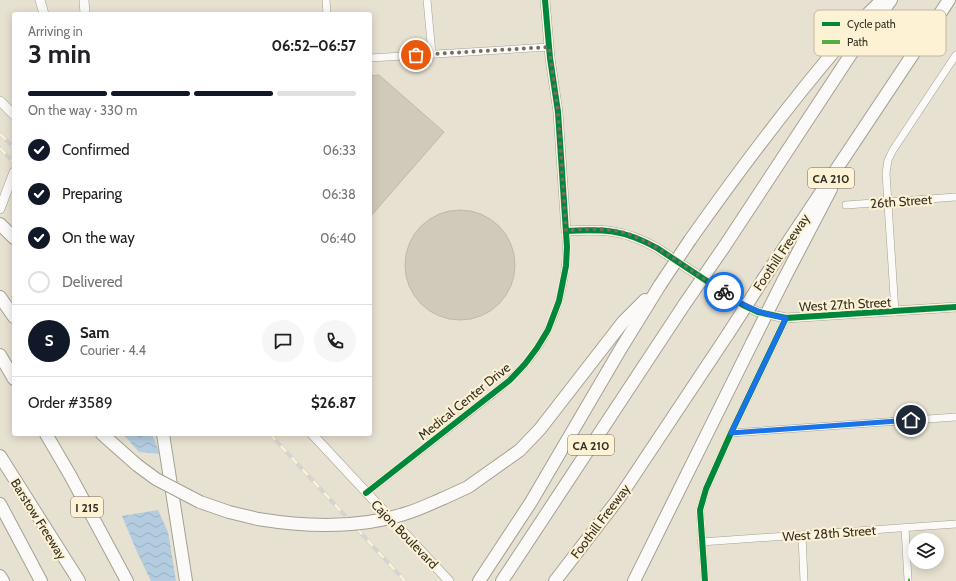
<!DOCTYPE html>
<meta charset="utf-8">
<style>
body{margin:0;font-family:Cabin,sans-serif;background:#f6f6f6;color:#202124;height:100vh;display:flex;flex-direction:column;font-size:15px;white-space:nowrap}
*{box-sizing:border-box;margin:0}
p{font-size:13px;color:#757577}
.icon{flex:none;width:22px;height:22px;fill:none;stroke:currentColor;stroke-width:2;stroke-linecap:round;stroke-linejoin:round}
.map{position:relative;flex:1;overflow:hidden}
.side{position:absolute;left:12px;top:12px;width:360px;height:424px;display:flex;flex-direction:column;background:#fff;border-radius:4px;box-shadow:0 2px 10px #0003}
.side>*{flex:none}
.fabs{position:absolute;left:908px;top:533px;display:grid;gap:8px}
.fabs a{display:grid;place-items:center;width:36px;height:36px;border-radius:50%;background:#fff;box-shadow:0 2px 10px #0003;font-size:20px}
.pin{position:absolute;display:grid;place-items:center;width:34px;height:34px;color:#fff;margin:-17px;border:2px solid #fff;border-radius:50%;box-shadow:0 1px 4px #0007}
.courier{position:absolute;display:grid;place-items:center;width:40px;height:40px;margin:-20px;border:3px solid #1a73e8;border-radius:50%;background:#fff;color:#222;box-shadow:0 1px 5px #0007}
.headline em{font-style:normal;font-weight:800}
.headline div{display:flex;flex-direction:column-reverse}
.headline{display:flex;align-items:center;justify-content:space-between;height:68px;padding:0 16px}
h1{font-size:26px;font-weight:800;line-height:30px}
.bar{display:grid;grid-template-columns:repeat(4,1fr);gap:6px 4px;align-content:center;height:48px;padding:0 16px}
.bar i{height:5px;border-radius:3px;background:#e0e0e0}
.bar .on{background:#111827}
.bar p{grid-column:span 4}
.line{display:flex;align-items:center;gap:10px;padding:0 16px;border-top:1px solid #e0e0e0}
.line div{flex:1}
.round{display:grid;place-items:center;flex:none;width:42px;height:42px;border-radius:21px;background:#f6f6f6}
ol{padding:0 16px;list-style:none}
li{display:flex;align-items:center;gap:12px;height:44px}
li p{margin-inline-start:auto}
li .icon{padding:4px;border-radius:50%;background:#111827;color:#fff;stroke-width:4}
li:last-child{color:#757577}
li i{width:22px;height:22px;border:2px solid #e0e0e0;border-radius:50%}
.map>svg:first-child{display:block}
.water{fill:url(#water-waves)}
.building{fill:#d0caba;stroke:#beb9ad}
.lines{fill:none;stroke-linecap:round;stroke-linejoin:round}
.street-casing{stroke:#a4a093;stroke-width:8}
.secondary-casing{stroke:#a4a093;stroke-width:10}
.highway-casing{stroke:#a4a093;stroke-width:14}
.street{stroke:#fbfaf8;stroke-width:7}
.secondary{stroke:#fbfaf8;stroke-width:9}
.highway{stroke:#fbfaf8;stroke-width:12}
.rail-casing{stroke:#d6d4cf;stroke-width:4}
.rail{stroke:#fef2d4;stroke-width:2.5;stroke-dasharray:8;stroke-linecap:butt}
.highway-bridge-casing{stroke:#a4a093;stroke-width:14;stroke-linecap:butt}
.highway-bridge{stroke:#fbfaf8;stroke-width:12}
.quiet{stroke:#55ab44;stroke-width:5;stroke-dasharray:10 5;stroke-linecap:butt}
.cycleway-casing{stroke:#fef2d4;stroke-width:8}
.cycleway{stroke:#00873e;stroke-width:6}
.done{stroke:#746f62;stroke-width:4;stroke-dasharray:0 7.2}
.route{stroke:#1a73e8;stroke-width:5}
.labels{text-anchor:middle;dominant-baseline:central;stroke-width:4;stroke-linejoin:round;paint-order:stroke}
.shield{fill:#fef2d4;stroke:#726b5a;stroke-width:1}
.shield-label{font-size:12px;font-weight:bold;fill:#363126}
.street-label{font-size:13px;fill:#363126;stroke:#fef2d4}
.key{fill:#fef2d4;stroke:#c2b8a0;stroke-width:1}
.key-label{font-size:11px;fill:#363126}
</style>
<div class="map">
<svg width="956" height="581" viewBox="0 0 956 581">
<defs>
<pattern id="water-waves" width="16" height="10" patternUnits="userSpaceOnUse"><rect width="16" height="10" fill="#b4ccdf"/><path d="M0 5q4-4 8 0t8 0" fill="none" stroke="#9bb0bf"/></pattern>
</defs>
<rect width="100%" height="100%" fill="#e7e1d1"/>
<g class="water">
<polygon points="123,434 152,434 160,454 139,452"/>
<polygon points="158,510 168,532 176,581 151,581 137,552 122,516"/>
</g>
<g class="building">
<polygon points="379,75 444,132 370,217 370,76"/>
<circle cx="460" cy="265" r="55"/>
</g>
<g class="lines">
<defs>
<g id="street">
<polyline points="326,0 327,14"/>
<polyline points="427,0 432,54"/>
<polyline points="370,58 549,47"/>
<polyline points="846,205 956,197"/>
<polyline points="895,312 886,173 888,160 893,150 956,55"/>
<polyline points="731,433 956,417"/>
<path d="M366 493 493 394C504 385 515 376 524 365 557 329 569 278 566 231"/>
<polyline points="905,528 908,580"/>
<polyline points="802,535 804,581"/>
<polyline points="701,542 956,524"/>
<polyline points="705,581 700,510 706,489 731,433 786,318"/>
</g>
<g id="secondary">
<polyline points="40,0 44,14"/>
<polyline points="84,0 85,14"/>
<path d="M545 0 550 58 558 112 566 231C603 229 623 229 657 248L743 305 758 312 786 318 956 307"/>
<polyline points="0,101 14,115"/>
<polyline points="0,209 14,172"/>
<polyline points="312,434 449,581"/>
</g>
<g id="highway">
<polyline points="0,224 14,238"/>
<path d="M690 240C738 172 788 105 842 42 854 27 868 14 882 0"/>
<polyline points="724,247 851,54 891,0"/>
<polyline points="764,278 949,0"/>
<polyline points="783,281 831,189"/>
<polyline points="0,297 14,317"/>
<polyline points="0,355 14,379"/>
<polyline points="46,434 70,475 127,581"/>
<polyline points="102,434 137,465"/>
<polyline points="163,434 186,581"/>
<polyline points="0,456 79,581"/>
<polyline points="444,498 468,487 520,450 540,429 623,322 645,300"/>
<polyline points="200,502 229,512 258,519"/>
<polyline points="0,504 41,581"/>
<polyline points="0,576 3,581"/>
<polyline points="479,581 531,502 620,350 660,285"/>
<polyline points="502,581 684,305"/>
<polyline points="555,581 619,498 728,334"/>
<polyline points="634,581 752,343"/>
</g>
</defs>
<use href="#street" class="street-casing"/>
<use href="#secondary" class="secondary-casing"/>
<use href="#highway" class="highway-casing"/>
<use href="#street" class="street"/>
<use href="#secondary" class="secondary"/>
<use href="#highway" class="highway"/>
<defs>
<g id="rail">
<polyline points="0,134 14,148"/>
<polyline points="0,148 14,163"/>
<polyline points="270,434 405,581"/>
</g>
</defs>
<use href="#rail" class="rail-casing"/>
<use href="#rail" class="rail"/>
<defs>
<g id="highway-bridge">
<polyline points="660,285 690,240"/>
<polyline points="684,305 724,247"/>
<polyline points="728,334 764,278"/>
<polyline points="752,343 783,281"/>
<polyline points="137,465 156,479 200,502"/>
<path d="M258 519C307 527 359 529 407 513 420 509 432 503 444 498"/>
</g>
</defs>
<use href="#highway-bridge" class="highway-bridge-casing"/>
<use href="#highway-bridge" class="highway-bridge"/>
<polyline class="quiet" points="908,581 910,581"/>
<defs>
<g id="cycleway">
<path d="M566 231C603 229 623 229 657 248L743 305 758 312 786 318 956 307"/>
<polyline points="366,493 510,380 525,364 537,348 548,330 559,301 566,266 567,247 558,112 550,58 545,0"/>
<polyline points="705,581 700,510 706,489 731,433 786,318"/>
</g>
</defs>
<use href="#cycleway" class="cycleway-casing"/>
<use href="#cycleway" class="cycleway"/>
</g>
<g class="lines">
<path class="done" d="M416 55 549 47 558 112 566 230C581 230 597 228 612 230 638 234 659 249 681 263 695 273 710 283 724 292"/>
<path class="route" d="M724 292C744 306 762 315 786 318L731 433 911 420"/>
</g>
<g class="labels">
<g class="shield">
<rect x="808" y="168" width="46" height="20" rx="3"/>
<rect x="568" y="435" width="46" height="20" rx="3"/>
<rect x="71" y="497" width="32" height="20" rx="3"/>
</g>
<g class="shield-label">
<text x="831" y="178">CA 210</text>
<text x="591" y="445">CA 210</text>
<text x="87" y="507">I 215</text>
</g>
<g class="street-label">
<text transform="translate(901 201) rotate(-4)">26th Street</text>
<text transform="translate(781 252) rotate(-56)">Foothill Freeway</text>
<text transform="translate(845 304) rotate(-3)">West 27th Street</text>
<text transform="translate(464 401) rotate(-39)">Medical Center Drive</text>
<text transform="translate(39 519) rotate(58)">Barstow Freeway</text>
<text transform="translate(600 521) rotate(-53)">Foothill Freeway</text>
<text transform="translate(829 533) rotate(-4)">West 28th Street</text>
<text transform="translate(405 534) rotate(46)">Cajon Boulevard</text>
</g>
</g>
<rect x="814" y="10" width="132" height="46" rx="6" class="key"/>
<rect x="822" y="22" width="18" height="4" fill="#00873e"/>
<rect x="822" y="40" width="18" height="4" fill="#55ab44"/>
<g class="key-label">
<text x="847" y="28">Cycle path</text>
<text x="847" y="46">Path</text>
</g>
</svg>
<div class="fabs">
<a><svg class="icon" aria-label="layers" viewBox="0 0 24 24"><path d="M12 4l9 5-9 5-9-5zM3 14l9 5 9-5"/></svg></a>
</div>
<div class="pin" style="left:416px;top:55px;background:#ea580c"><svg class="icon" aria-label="bag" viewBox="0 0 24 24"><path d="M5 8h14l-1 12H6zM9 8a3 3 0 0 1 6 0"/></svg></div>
<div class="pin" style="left:911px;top:420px;background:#1f2937"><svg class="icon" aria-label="home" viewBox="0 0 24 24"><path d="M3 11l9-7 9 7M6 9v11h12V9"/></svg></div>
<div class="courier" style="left:724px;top:292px"><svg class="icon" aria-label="bike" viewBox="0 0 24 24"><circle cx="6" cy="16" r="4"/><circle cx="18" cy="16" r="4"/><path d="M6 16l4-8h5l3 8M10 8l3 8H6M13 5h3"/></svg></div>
<section class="side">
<div class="headline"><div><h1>3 min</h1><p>Arriving in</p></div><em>06:52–06:57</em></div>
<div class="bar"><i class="on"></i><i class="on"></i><i class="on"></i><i></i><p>On the way · 330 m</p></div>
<ol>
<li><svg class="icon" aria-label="check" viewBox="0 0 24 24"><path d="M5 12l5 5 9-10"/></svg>Confirmed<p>06:33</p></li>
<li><svg class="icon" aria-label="check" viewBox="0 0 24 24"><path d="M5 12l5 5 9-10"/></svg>Preparing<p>06:38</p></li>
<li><svg class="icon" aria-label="check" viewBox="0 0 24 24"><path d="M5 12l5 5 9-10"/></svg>On the way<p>06:40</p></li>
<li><i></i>Delivered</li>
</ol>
<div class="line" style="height:72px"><b class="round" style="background:#111827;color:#fff">S</b><div><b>Sam</b><p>Courier · 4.4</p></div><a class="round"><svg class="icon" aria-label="chat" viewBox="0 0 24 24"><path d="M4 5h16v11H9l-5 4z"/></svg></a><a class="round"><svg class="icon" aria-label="phone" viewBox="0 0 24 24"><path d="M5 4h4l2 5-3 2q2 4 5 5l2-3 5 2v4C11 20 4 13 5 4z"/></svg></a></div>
<div class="line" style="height:52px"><div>Order #3589</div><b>$26.87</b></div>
</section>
</div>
